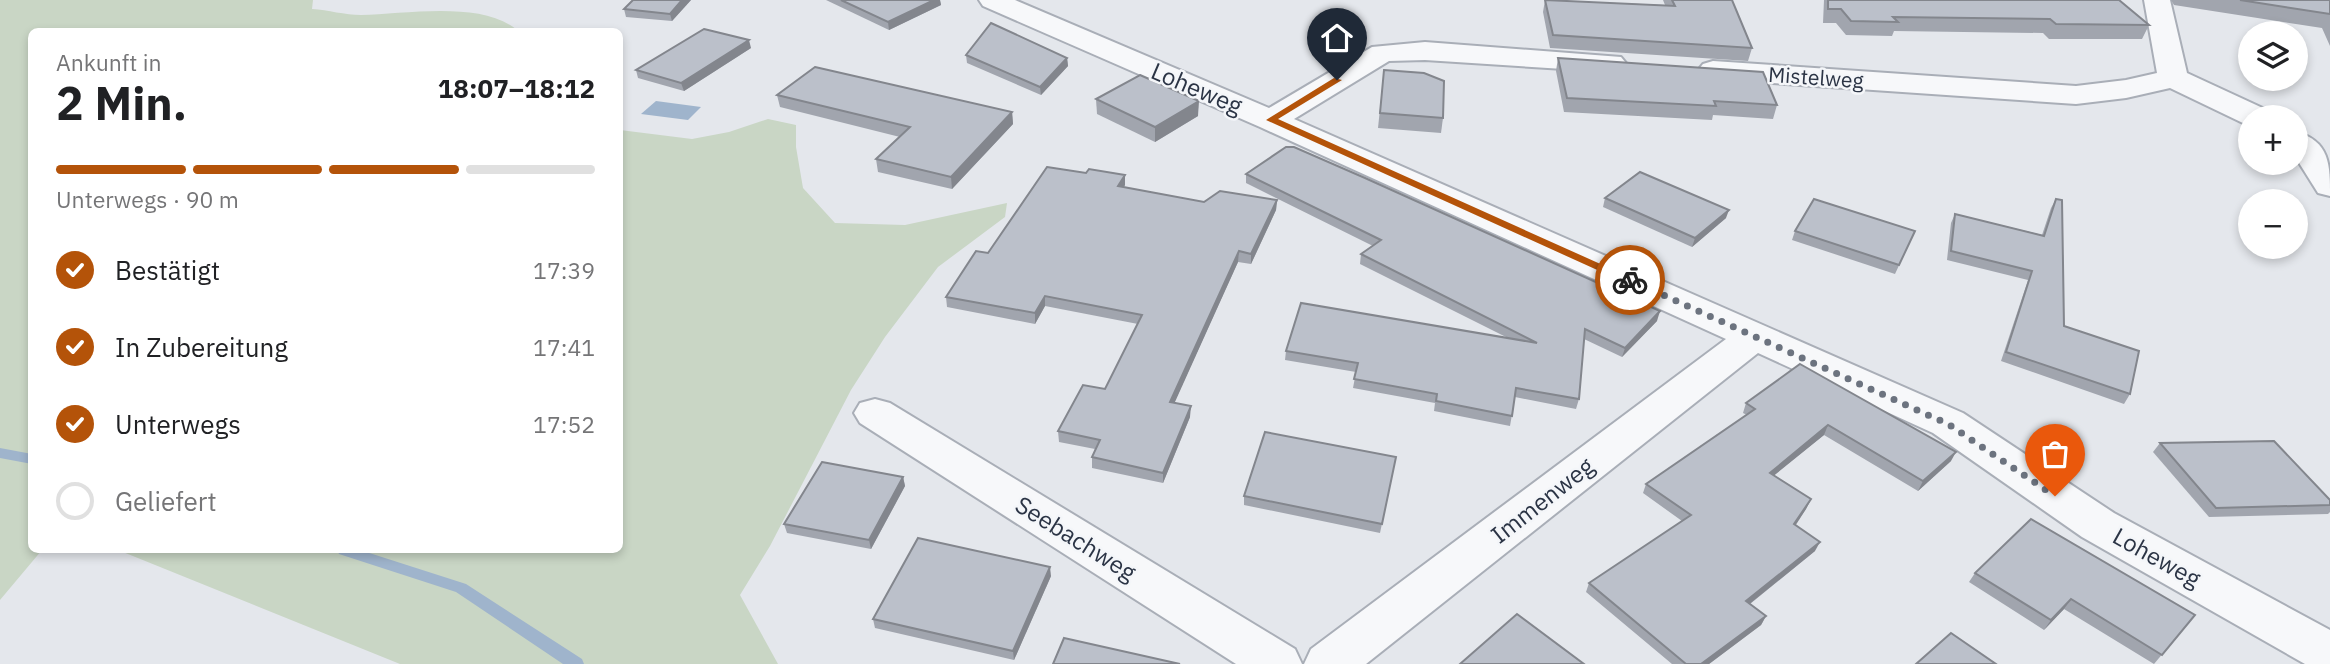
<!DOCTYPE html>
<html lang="de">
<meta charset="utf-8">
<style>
body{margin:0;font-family:"IBM Plex Sans",sans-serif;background:#f6f6f6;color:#202124;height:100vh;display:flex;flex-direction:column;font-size:26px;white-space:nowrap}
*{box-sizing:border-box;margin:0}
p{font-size:23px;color:#757577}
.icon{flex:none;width:38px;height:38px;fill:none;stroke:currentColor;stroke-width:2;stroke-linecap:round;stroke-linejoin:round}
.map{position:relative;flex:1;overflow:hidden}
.sheet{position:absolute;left:28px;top:28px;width:595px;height:525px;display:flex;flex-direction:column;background:#fff;border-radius:10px;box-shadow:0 4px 10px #0003}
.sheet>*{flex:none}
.fabs{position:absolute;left:2238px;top:21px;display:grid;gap:14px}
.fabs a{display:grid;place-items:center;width:70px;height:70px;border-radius:50%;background:#fff;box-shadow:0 4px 10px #0003;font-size:35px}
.pin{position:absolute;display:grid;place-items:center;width:60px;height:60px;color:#fff;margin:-72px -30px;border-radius:50% 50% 50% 0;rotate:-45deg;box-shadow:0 0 7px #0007}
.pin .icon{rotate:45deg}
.courier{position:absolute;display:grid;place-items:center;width:70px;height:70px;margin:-35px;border:5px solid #b45309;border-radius:50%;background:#fff;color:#222;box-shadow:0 2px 9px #0007}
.summary em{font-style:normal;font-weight:700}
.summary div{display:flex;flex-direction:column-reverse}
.summary{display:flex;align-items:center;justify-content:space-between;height:119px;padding:0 28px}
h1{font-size:46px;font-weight:700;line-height:52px}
.bar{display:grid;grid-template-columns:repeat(4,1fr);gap:10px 7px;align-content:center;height:84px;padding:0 28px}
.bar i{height:9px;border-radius:5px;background:#e0e0e0}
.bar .selected{background:#b45309}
.bar p{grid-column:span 4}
ol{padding:0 28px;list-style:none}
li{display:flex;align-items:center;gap:21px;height:77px}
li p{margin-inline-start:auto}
li .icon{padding:7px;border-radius:50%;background:#b45309;color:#fff;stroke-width:4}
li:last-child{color:#757577}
li i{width:38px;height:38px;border:4px solid #e0e0e0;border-radius:50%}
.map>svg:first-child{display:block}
.green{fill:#c9d6c5}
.water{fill:#9fb4cc}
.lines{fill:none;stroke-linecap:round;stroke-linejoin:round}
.stream{fill:#9fb4cc;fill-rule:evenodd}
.minor-casing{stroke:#a9aeb7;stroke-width:4}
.minor{fill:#f7f8fa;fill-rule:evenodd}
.wall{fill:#a1a5ae}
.shaded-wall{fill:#83868d}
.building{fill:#bbc0ca;stroke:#83868d;stroke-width:2}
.route{fill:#b45309}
.done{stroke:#6c737f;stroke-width:7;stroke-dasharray:0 12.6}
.labels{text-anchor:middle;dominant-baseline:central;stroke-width:5;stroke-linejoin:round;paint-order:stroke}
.far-street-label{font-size:21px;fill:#2b3445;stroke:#f4f6f9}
.street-label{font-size:24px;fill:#2b3445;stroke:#f4f6f9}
</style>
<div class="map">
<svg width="2330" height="664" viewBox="0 0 2330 664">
<rect width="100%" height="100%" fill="#e4e7ec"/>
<g class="green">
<path d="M0 0H313L312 9C328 10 345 15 361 15 406 14 484 0 518 31L32 32V550H42L0 600Z"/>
<polygon points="768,119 796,125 796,147 803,188 835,223 905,225 1007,203 1005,217 938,267 885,337 851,390 770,546 740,595 778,664 400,664 118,550 620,550 620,130 692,139 729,132"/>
</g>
<polygon class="water" points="656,101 701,107 688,120 641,114"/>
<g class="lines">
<g class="stream">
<polygon points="0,448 32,454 32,464 0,458"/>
<polygon points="337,550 360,550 466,584 582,659 584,664 563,664 456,592 339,554"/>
</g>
<defs>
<g id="minor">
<polygon points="979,0 1015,0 1269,108 1372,47 1425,42 1621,57 1626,63 1621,69 1611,72 1425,60 1389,61 1294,119 1963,413 2114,513 2330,630 2330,664 2305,664 2082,537 1933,433 1758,353 1366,664 1304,664 1311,649 1726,339 1260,127 983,6"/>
<polygon points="2144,0 2170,0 2187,73 2267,110 2271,117 2250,117 2250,125 2245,124 2170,88 2126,98 2076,104 1713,79 1703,76 1698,70 1703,64 1713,61 2076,86 2126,80 2157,73"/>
<path d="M2296 132C2330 141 2330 165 2330 196L2318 193 2296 158Z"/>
<polygon points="875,399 890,403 1295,649 1302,664 1236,664 860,423 854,413 860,403"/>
</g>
</defs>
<use href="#minor" class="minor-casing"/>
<use href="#minor" class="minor"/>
</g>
<g class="wall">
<polygon points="691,0 672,21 626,17 624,9"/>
<polygon points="826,0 940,0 941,5 889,30"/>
<polygon points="1545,0 1665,5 1663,0 1732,0 1752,48 1748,61 1550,48 1543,12"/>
<polygon points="1824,0 2119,0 2149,25 2142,39 2049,39 2043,33 1894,31 1892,36 1846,35 1836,23 1823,23"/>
<polygon points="2171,0 2330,0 2330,46 2322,28 2174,5"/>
<polygon points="751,48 684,91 638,78 636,70"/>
<polygon points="966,55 1067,58 1068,66 1041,95 967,63"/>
<polygon points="1558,58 1777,105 1773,119 1713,115 1712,120 1564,112 1556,71"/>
<polygon points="1384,70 1443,118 1441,133 1378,128"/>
<polygon points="777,95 1012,112 1013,124 952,189 878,172 876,159 900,137 780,107"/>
<polygon points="1096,99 1198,116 1155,142 1097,114"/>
<polygon points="1246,174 1657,321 1622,357 1584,339 1579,399 1576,409 1515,397 1510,426 1434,411 1435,403 1353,388 1356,372 1285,360 1286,351 1506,337 1360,264 1361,254 1373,246 1246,183"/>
<polygon points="1125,185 1124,187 1204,202 1277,200 1276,210 1251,264 1238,262 1174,403 1190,417 1163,483 1092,468 1092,457 1095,449 1059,442 1058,431 1105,389 1138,324 1045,306 1035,324 947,307 946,297 988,253"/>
<polygon points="1605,198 1726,218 1692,247 1603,207"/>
<polygon points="2056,199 2064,326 2130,394 2124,404 2001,361 2028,280 1947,260 1951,223 1955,214 2042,235 2051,208"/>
<polygon points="1795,231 1915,231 1895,274 1792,240"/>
<polygon points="1800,364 1951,461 1918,491 1824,435 1774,475 1811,499 1806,509 1795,525 1815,551 1750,604 1766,616 1761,625 1709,664 1672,664 1586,592 1589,583 1682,521 1643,493 1646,484 1747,415 1743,413 1746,403"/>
<polygon points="2160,443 2330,500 2330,512 2328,514 2209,517 2153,452"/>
<polygon points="1394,467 1380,533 1244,505 1244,496"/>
<polygon points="903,477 905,486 871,549 787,533 784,524"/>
<polygon points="1975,573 2195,615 2154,664 2064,609 2044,630 1969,582"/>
<polygon points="1051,576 1014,660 875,628 873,619"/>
</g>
<g class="shaded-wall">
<polygon points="682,0 691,0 672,21 670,14"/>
<polygon points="934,0 940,0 941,5 889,30 888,22"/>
<polygon points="749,40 751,48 684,91 681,83"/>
<polygon points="1067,58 1068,66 1041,95 1040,87"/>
<polygon points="1199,101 1198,116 1155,142 1155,127"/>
<polygon points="1012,112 1013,124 952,189 951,177"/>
<polygon points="1125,175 1125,185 1119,196 1118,186"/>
<polygon points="1277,200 1276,210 1251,264 1251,254"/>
<polygon points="1729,210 1726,218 1692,247 1695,238"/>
<polygon points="1239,251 1238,262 1170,413 1170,402"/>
<polygon points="1045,296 1045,306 1035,324 1035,313"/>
<polygon points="1660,311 1657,321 1622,357 1625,348"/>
<polygon points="1191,406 1190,417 1163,483 1163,473"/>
<polygon points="1828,425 1824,435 1766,482 1770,473"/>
<polygon points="1956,452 1951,461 1918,491 1923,481"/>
<polygon points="903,477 905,486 871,549 869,540"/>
<polygon points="1811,499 1806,509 1790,534 1794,524"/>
<polygon points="1820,542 1815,551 1742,610 1746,601"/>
<polygon points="1050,567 1051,576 1014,660 1013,651"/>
<polygon points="2071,599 2064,609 2044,630 2051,620"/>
<polygon points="1766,616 1761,625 1709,664 1701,664"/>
</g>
<g class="building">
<polygon points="633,0 682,0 670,14 624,9"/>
<polygon points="841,0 934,0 888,22"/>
<polygon points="1545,0 1675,6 1672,0 1732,0 1752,48 1553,35"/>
<polygon points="1828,0 2119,0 2149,25 2056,24 2050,19 1893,17 1898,22 1851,21 1841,9 1828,9"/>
<polygon points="2240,0 2330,0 2330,14"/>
<polygon points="991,23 1067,58 1040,87 966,55"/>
<polygon points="704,29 749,40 681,83 636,70"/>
<polygon points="1558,58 1763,72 1777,105 1714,101 1716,106 1567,98"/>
<polygon points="815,67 1012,112 951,177 876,159 910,127 777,95"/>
<polygon points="1384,70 1424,73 1444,81 1443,118 1380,113"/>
<polygon points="1140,75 1199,101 1155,127 1096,99"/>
<polygon points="1286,147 1294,147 1365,178 1660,311 1625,348 1585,329 1579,399 1516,388 1512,416 1436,401 1437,394 1354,379 1358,363 1286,351 1301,303 1537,343 1361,254 1381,240 1246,174"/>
<polygon points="1047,167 1086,173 1089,169 1125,175 1118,186 1204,202 1220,191 1277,200 1251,254 1239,251 1170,402 1191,406 1163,473 1092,457 1100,440 1058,431 1083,385 1105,389 1142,315 1045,296 1035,313 946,297 976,251 988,253"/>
<polygon points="1640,172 1729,210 1695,238 1605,198"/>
<polygon points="1814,199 1915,231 1899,265 1795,231"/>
<polygon points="2056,199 2062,200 2064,326 2139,351 2130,394 2006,352 2032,271 1951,251 1955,214 2044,236"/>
<polygon points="1800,364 1956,452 1923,481 1828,425 1770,473 1811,499 1794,524 1820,542 1746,601 1766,616 1701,664 1686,664 1589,583 1691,515 1646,484 1755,409 1746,403"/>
<polygon points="1265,432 1396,457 1382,524 1244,496"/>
<polygon points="2274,441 2330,500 2330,505 2216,508 2160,443"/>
<polygon points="822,462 903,477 869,540 784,524"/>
<polygon points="2031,519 2195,615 2162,655 2071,599 2051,620 1975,573"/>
<polygon points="918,538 1050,567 1013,651 873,619"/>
<polygon points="1517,614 1584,664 1460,664"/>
<polygon points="1951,633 1996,664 1916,664"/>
<polygon points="1064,638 1180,664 1053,664"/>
</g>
<polygon class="route" points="1334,78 1342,80 1278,119 1636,280 1626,283 1266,120"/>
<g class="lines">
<polyline class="done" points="1630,280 1948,424 2055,496"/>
</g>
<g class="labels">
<g class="far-street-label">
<text transform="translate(1816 77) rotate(4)">Mistelweg</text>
</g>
<g class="street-label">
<text transform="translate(1197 88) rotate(23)">Loheweg</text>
<text transform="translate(1542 500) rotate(-38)">Immenweg</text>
<text transform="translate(1076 538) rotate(32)">Seebachweg</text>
<text transform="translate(2157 557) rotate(29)">Loheweg</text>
</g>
</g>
</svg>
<div class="fabs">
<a><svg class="icon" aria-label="layers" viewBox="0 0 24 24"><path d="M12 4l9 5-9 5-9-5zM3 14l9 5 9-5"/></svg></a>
<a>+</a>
<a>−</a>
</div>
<div class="pin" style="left:2055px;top:496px;background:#ea580c"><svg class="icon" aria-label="bag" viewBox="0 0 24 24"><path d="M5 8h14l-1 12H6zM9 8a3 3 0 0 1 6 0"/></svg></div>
<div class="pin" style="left:1337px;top:80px;background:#1f2937"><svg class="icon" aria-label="home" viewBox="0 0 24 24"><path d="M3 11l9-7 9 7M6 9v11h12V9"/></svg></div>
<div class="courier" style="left:1630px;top:280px"><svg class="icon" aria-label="bike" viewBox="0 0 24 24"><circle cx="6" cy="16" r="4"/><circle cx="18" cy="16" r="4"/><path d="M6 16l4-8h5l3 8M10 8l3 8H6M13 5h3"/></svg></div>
<section class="sheet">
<div class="summary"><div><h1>2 Min.</h1><p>Ankunft in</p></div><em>18:07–18:12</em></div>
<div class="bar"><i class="selected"></i><i class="selected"></i><i class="selected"></i><i></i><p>Unterwegs · 90 m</p></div>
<ol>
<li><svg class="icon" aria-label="check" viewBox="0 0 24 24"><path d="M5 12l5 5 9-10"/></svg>Bestätigt<p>17:39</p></li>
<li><svg class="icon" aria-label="check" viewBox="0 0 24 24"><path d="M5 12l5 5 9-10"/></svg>In Zubereitung<p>17:41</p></li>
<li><svg class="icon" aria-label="check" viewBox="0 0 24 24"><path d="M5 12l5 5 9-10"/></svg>Unterwegs<p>17:52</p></li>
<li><i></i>Geliefert</li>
</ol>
</section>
</div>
